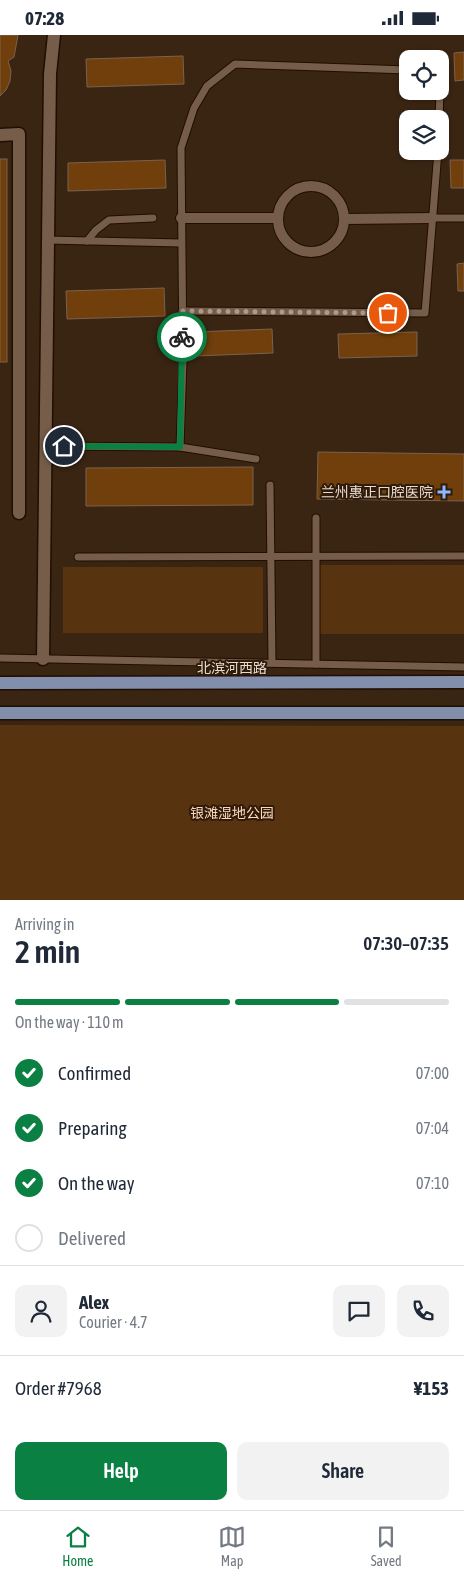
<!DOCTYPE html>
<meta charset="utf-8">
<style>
body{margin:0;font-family:"Asap Condensed","Noto Sans SC",sans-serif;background:#f2f2f3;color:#1f2937;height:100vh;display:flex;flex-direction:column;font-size:19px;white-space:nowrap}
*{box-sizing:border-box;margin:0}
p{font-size:16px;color:#747a83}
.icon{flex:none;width:28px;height:28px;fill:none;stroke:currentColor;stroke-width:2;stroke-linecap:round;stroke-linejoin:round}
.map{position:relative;height:865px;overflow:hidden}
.details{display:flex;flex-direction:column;background:#fff;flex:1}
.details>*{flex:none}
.buttons{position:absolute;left:399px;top:15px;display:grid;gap:10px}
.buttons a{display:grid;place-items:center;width:50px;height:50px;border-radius:10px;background:#fff;box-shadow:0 1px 4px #0004;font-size:25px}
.pin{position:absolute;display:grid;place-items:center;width:42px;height:42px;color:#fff;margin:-21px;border:2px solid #fff;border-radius:50%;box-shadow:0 1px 5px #0007}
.courier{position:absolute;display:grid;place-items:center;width:50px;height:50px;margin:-25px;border:4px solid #0b8043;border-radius:50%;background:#fff;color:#222;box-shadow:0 1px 6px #0007}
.head em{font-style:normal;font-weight:600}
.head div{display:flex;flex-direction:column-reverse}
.head{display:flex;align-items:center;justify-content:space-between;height:85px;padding:0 15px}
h1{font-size:32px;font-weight:600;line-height:38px}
.bar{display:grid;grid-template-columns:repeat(4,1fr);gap:8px 5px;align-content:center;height:60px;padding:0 15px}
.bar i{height:6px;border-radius:4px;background:#e0e1e3}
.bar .selected{background:#0b8043}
.bar p{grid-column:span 4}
.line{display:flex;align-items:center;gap:12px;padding:0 15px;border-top:1px solid #e0e1e3}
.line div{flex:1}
.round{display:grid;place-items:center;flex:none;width:52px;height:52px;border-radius:10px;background:#f2f2f3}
ol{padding:0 15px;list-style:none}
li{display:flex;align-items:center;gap:15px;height:55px}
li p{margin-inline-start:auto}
li .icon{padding:5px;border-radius:50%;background:#0b8043;color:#fff;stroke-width:4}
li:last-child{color:#747a83}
li i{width:28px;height:28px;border:2px solid #e0e1e3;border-radius:50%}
.primary-button{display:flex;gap:10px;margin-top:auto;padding:10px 15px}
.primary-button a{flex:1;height:58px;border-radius:10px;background:#0b8043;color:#fff;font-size:20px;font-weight:600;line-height:58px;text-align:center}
.primary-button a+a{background:#f2f2f3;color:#1f2937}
.status{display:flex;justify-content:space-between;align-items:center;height:35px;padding:0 25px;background:#fff;direction:ltr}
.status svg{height:14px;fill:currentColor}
.tabs{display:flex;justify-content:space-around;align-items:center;height:70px;border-top:1px solid #e0e1e3;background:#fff;font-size:14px;color:#747a83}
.tabs a{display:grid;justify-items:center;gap:2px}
.tabs .selected{color:#0b8043}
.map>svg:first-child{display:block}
.green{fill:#58330f}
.building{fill:#703f0b;stroke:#7a624f}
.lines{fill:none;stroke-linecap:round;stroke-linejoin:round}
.service-casing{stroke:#200e00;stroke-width:9}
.pedestrian-casing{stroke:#200e00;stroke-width:12}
.minor-casing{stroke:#200e00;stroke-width:15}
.primary-casing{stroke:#200e00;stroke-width:15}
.service{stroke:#755d4a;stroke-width:7}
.pedestrian{stroke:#755d4a;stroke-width:10}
.minor{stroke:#755d4a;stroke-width:12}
.primary{stroke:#818eac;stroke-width:12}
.done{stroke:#ab9b8d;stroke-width:5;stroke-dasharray:0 9}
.route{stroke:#0b8043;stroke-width:6}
.poi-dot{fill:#8fb8fd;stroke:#2f1b0a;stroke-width:2}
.labels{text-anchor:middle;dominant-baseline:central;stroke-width:4;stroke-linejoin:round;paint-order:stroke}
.poi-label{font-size:14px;fill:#e8dacf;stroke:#2f1b0a;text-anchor:end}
.street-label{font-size:14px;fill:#e8dacf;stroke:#2f1b0a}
.park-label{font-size:14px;fill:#fed8ba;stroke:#2f1b0a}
</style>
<div class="status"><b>07:28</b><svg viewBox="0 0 49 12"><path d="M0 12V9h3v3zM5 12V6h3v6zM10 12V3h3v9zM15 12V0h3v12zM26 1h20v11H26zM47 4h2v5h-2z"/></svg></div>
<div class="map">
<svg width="464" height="865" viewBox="0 0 464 865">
<rect width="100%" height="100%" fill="#3a2513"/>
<g class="green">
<polygon points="320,530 464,530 464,599 319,599"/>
<rect x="63" y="532" width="200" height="66"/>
<polygon points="0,690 464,691 464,865 0,865"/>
</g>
<g class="building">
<polygon points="0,0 18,0 14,22 8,26 11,36 10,46 6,55 0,61"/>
<polygon points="464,17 464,45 455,46 454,18"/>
<polygon points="183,21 184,49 87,52 86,24"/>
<rect x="0" y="124" width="7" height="203"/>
<polygon points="165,125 166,153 68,156 68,128"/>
<polygon points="450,125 464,125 464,153 451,153"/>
<polygon points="464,228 464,256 458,256 457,229"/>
<polygon points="164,253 165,281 67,284 66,256"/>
<polygon points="272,294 273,318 195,321 194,297"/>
<polygon points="417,297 417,321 339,323 338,299"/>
<polygon points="318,417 464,419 464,466 317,464"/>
<polygon points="253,432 253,470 86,471 86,433"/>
</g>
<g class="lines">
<defs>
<g id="service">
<polyline points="439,84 440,56"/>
<polyline points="432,183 464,183"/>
<polyline points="47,205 181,208"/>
<polyline points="87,206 96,195 109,185 153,183"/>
<polyline points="182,276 425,278 438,116"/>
<polyline points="45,411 180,412"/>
<polyline points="256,424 180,412 183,326 181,113 194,73 207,51 235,29 408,35"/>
<polyline points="270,450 272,628"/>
<polyline points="316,483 316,629"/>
<polyline points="78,522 464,521"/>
<polyline points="0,623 464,632"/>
</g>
<g id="pedestrian">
<circle cx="311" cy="184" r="33"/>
<polyline points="181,183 277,183"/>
<polyline points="344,184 432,183"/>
</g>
<g id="minor">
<polyline points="0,100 19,99 19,478"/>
<polyline points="43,624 50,39 54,0"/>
</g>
<g id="primary">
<polyline points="0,648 464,647"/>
<polyline points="0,678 464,678"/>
</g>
</defs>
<use href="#service" class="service-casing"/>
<use href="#pedestrian" class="pedestrian-casing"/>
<use href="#minor" class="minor-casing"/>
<use href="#primary" class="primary-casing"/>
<use href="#service" class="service"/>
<use href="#pedestrian" class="pedestrian"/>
<use href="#minor" class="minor"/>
<use href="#primary" class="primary"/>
</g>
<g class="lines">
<polyline class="done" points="182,302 182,276 388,278"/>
<polyline class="route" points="64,411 180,412 182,302"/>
</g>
<path class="poi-dot" d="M441.5 449.5h5v5h5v5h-5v5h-5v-5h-5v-5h5z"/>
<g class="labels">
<g class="poi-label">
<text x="433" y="457">兰州惠正口腔医院</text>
</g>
<g class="street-label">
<text x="232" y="633">北滨河西路</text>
</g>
<g class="park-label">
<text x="232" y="778">银滩湿地公园</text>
</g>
</g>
</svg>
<div class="buttons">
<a><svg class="icon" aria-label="locate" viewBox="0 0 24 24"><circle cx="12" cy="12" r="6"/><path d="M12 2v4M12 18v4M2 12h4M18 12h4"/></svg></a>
<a><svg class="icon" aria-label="layers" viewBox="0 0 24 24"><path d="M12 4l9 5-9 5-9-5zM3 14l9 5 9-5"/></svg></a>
</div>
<div class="pin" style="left:388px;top:278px;background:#ea580c"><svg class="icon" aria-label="bag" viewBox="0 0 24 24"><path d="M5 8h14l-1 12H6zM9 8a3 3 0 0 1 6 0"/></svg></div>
<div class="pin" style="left:64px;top:411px;background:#1f2937"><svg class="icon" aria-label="home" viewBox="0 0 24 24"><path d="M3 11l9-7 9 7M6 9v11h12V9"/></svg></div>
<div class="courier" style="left:182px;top:302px"><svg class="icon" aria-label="bike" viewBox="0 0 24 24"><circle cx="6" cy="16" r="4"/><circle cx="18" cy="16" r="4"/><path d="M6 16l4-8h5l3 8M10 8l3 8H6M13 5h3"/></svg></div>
</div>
<section class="details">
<div class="head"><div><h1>2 min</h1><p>Arriving in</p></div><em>07:30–07:35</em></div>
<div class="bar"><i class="selected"></i><i class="selected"></i><i class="selected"></i><i></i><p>On the way · 110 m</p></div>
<ol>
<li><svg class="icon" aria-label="check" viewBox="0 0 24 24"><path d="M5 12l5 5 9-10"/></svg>Confirmed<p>07:00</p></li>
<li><svg class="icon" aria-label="check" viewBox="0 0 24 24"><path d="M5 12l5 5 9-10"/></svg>Preparing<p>07:04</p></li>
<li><svg class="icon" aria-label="check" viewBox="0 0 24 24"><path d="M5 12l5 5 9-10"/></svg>On the way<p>07:10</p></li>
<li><i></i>Delivered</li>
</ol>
<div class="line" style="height:90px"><a class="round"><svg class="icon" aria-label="person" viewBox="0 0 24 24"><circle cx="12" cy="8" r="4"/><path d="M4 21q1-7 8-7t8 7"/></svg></a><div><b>Alex</b><p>Courier · 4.7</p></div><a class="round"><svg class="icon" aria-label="chat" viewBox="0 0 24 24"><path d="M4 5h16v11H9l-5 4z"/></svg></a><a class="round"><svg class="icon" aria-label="phone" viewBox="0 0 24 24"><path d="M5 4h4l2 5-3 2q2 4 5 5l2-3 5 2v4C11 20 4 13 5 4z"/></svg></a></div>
<div class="line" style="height:65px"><div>Order #7968</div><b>¥153</b></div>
<div class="primary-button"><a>Help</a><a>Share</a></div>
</section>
<nav class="tabs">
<a class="selected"><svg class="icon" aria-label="home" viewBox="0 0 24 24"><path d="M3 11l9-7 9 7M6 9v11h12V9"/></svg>Home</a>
<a><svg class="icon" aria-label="map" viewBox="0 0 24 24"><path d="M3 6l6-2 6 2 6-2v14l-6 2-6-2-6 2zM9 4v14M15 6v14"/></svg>Map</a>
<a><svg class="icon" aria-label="saved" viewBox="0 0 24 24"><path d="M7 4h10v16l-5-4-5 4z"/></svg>Saved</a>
</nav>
